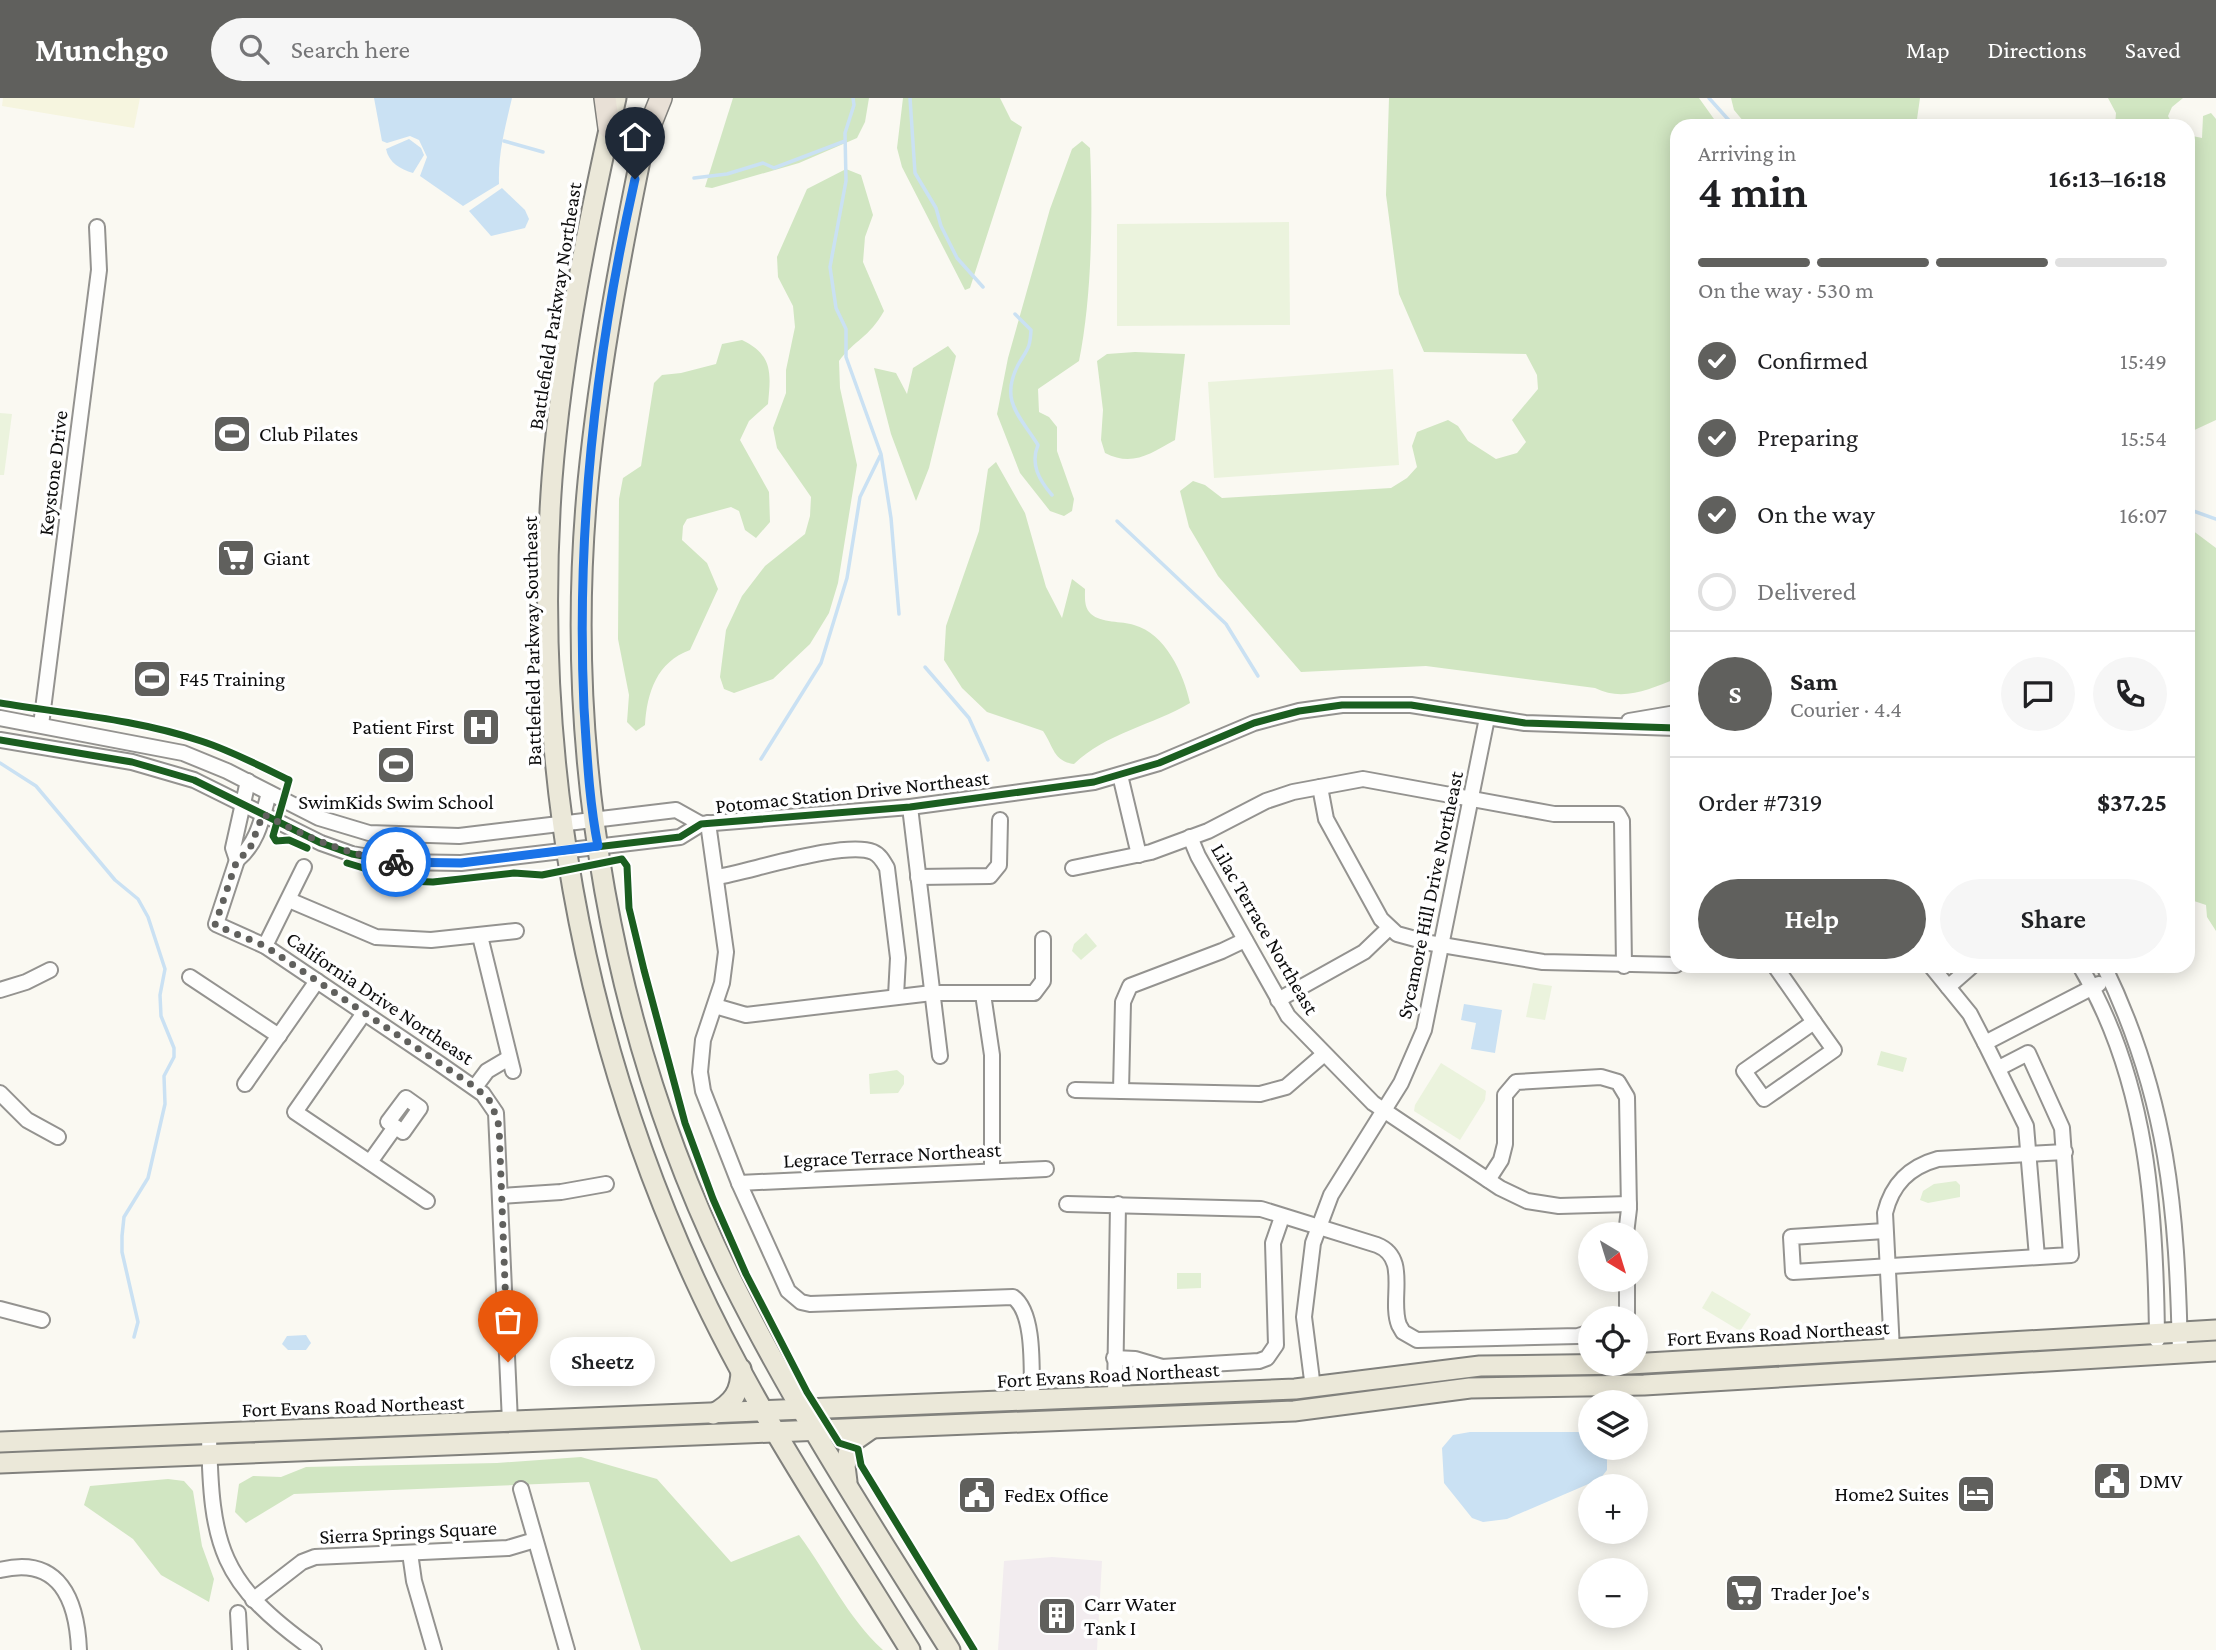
<!DOCTYPE html>
<meta charset="utf-8">
<style>
body{margin:0;font-family:"Crimson Pro",serif;background:#f6f6f6;color:#202124;height:100vh;display:flex;flex-direction:column;font-size:26px;white-space:nowrap}
*{box-sizing:border-box;margin:0}
p{font-size:23px;color:#757577}
.icon{flex:none;width:38px;height:38px;fill:none;stroke:currentColor;stroke-width:2;stroke-linecap:round;stroke-linejoin:round}
.map{position:relative;flex:1;overflow:hidden}
.panel{position:absolute;left:1670px;top:21px;width:525px;height:854px;display:flex;flex-direction:column;background:#fff;border-radius:21px;box-shadow:0 4px 18px #0003}
.panel>*{flex:none}
.needle{width:46px;rotate:142deg}
.controls{position:absolute;left:1578px;top:1124px;display:grid;gap:14px}
.controls a{display:grid;place-items:center;width:70px;height:70px;border-radius:50%;background:#fff;box-shadow:0 4px 18px #0003;font-size:35px}
.pin{position:absolute;display:grid;place-items:center;width:60px;height:60px;color:#fff;margin:-72px -30px;border-radius:50% 50% 50% 0;rotate:-45deg;box-shadow:0 0 7px #0007}
.pin .icon{rotate:45deg}
.courier{position:absolute;display:grid;place-items:center;width:70px;height:70px;margin:-35px;border:5px solid #1a73e8;border-radius:50%;background:#fff;color:#222;box-shadow:0 2px 9px #0007}
.bubble{position:absolute;height:49px;border-radius:24px;background:#fff;box-shadow:0 4px 18px #0003;font-size:23px;font-weight:600;line-height:49px;text-align:center}
.summary em{font-style:normal;font-weight:600}
.summary div{display:flex;flex-direction:column-reverse}
.summary{display:flex;align-items:center;justify-content:space-between;height:119px;padding:0 28px}
h1{font-size:46px;font-weight:600;line-height:52px}
.bar{display:grid;grid-template-columns:repeat(4,1fr);gap:10px 7px;align-content:center;height:84px;padding:0 28px}
.bar i{height:9px;border-radius:5px;background:#e0e0e0}
.bar .selected{background:#60605d}
.bar p{grid-column:span 4}
.line{display:flex;align-items:center;gap:18px;padding:0 28px;border-top:2px solid #e0e0e0}
.line div{flex:1}
.round{display:grid;place-items:center;flex:none;width:74px;height:74px;border-radius:37px;background:#f6f6f6}
ol{padding:0 28px;list-style:none}
li{display:flex;align-items:center;gap:21px;height:77px}
li p{margin-inline-start:auto}
li .icon{padding:7px;border-radius:50%;background:#60605d;color:#fff;stroke-width:4}
li:last-child{color:#757577}
li i{width:38px;height:38px;border:4px solid #e0e0e0;border-radius:50%}
.button{display:flex;gap:14px;margin-top:auto;padding:14px 28px}
.button a{flex:1;height:80px;border-radius:42px;background:#60605d;color:#fff;font-size:28px;font-weight:600;line-height:80px;text-align:center}
.button a+a{background:#f6f6f6;color:#202124}
header{display:flex;align-items:center;gap:42px;box-sizing:border-box;height:98px;padding:0 35px;background:#60605d;color:#fff}
header strong{font-size:33px}
nav{display:flex;gap:38px;margin-inline-start:auto;font-size:24px}
.search{width:490px;height:63px;background:#f6f6f6;display:flex;align-items:center;gap:18px;box-sizing:border-box;padding:0 24px;border-radius:38px;color:#757577;font-size:26px}
.map>svg:first-child{display:block}
.industrial{fill:#f2ecef}
.farmland{fill:#f6f5df}
.green{fill:#e1efd3}
.forest{fill:#d1e6c2}
.pitch{fill:#ebf3dd}
.water{fill:#cae1f3}
.lines{fill:none;stroke-linecap:round;stroke-linejoin:round}
.stream{stroke:#cae1f3;stroke-width:3.5}
.minor-casing{stroke:#949390;stroke-width:18}
.major-casing{stroke:#81817d;stroke-width:23}
.highway-casing{stroke:#81817d;stroke-width:24}
.minor{stroke:#fefefd;stroke-width:14}
.major{stroke:#ebe8d9;stroke-width:19}
.highway{stroke:#e8e0d6;stroke-width:21}
.cycleway-casing{stroke:#fff;stroke-width:11}
.cycleway{stroke:#1b5e20;stroke-width:7}
.done{stroke:#60605d;stroke-width:7;stroke-dasharray:0 12.6}
.route{stroke:#1a73e8;stroke-width:9}
.labels{text-anchor:middle;dominant-baseline:central;stroke-width:7;stroke-linejoin:round;paint-order:stroke}
.street-label{font-size:21px;fill:#0d0d0d;stroke:#fff}
.poi-label{font-size:21px;fill:#0d0d0d;stroke:#fff;text-anchor:start}
</style>
<header>
<strong>Munchgo</strong>
<div class="search"><svg class="icon" aria-label="search" viewBox="0 0 24 24"><circle cx="10" cy="10" r="6"/><path d="M15 15l6 6"/></svg>Search here</div>
<nav><a>Map</a><a>Directions</a><a>Saved</a></nav>
</header>
<div class="map">
<svg width="2216" height="1552" viewBox="0 0 2216 1552">
<rect width="100%" height="100%" fill="#faf9f2"/>
<polygon class="industrial" points="1052,1459 1102,1463 1097,1552 998,1552 1004,1463"/>
<polygon class="farmland" points="3,0 140,0 134,30 2,8"/>
<g class="green">
<polygon points="1086,835 1097,848 1081,862 1072,853 1074,846"/>
<polygon points="1881,953 1907,960 1903,974 1877,967"/>
<polygon points="897,972 904,978 904,986 898,995 870,996 869,976"/>
<polygon points="1956,1083 1960,1087 1960,1099 1928,1105 1920,1102 1923,1093 1934,1086"/>
<polygon points="1177,1175 1201,1175 1201,1190 1177,1191"/>
</g>
<g class="forest">
<polygon points="733,0 869,0 865,24 857,40 799,65 712,90 705,89"/>
<polygon points="903,0 1000,0 1011,22 1022,29 970,190 965,192 902,69 897,50"/>
<path d="M1389 0H1699L1719 28H1676V581C1649 591 1623 604 1595 590L1426 568 1301 574 1218 478 1189 429 1180 393 1193 383 1205 387 1222 400 1391 390 1407 380 1417 369 1412 348 1417 334 1448 322 1458 328 1468 343 1496 361 1517 355 1526 344 1512 322 1538 291 1537 277 1526 256 1424 254 1399 196 1386 97Z"/>
<polygon points="1731,0 1920,0 1916,28 1768,28 1764,23 1744,24 1734,12"/>
<polygon points="2108,0 2183,0 2172,9 2168,18 2173,28 2115,28 2116,15"/>
<polygon points="2211,15 2216,21 2216,322 2188,335 2188,37 2202,40 2203,18"/>
<path d="M1082 43 1090 50C1093 115 1092 199 1079 263L1038 291 1039 314 1049 319 1057 329V353L1074 401 1072 413 1064 418 1050 413 1020 375 997 316 1008 260 1050 111 1072 51Z"/>
<path d="M846 71 861 77 873 117 865 139 863 164 884 213C869 240 854 242 839 263L840 290 857 367 838 485 829 515 810 546 773 581 734 595 724 591 720 579 726 532 742 498 765 468 805 436 810 418 811 399 777 350 773 330 786 295V272L795 229 793 208 778 179 777 159 807 91Z"/>
<path d="M742 242C773 257 771 275 768 306L749 323 740 342 769 394 770 424 756 440 745 432 739 413 731 409 687 421 683 428 682 442 707 465 718 491 690 552C657 564 647 594 645 627L636 633 627 624 629 597 618 541 619 401 623 380 641 368 654 285 662 277 681 275 716 266 722 246Z"/>
<polygon points="948,248 956,258 929,370 916,403 891,336 874,270 896,275 907,296 913,270"/>
<path d="M1135 254 1185 256 1175 342C1150 356 1132 369 1105 355L1101 342 1103 312 1097 263 1107 256Z"/>
<path d="M996 364 1025 415 1046 489 1062 520 1072 481 1085 491C1085 501 1084 509 1091 516 1101 525 1122 523 1134 527 1165 535 1184 576 1190 605 1153 627 1106 635 1074 666 1053 663 1054 649 1043 633L987 614 962 590 944 562 946 528 979 433 988 371Z"/>
<polygon points="2188,429 2216,450 2216,833 2207,819 2206,807 2188,801"/>
<path d="M581 1359 657 1381 731 1464 799 1437C828 1476 847 1519 883 1552H641L589 1384 294 1396 246 1425 235 1414 239 1386 253 1378 281 1379 306 1369 497 1365Z"/>
<polygon points="168,1381 184,1383 193,1393 202,1448 214,1481 209,1504 161,1477 133,1441 84,1407 90,1388"/>
</g>
<g class="pitch">
<polygon points="1289,124 1290,227 1117,228 1117,126"/>
<polygon points="1393,271 1399,367 1214,380 1208,284"/>
<polygon points="0,315 12,316 4,377 0,377"/>
<polygon points="1533,885 1552,888 1545,922 1526,919"/>
<polygon points="1441,965 1486,993 1485,1002 1460,1042 1414,1013 1415,1007"/>
<polygon points="1712,1193 1751,1216 1740,1233 1702,1210"/>
</g>
<g class="water">
<path d="M374 0H512C505 30 498 55 499 86L463 108 420 78 427 59 419 42 410 38 387 45 382 43Z"/>
<path d="M409 41 421 50 424 57 413 75C400 71 389 65 386 51Z"/>
<polygon points="502,90 525,112 529,121 525,130 491,138 469,113"/>
<polygon points="1464,906 1502,912 1495,955 1471,951 1476,925 1461,922"/>
<polygon points="306,1237 311,1245 306,1252 288,1252 282,1246 287,1238"/>
<polygon points="1591,1334 1591,1349 1607,1349 1607,1372 1600,1381 1507,1421 1483,1424 1472,1420 1444,1385 1442,1350 1453,1337 1470,1334"/>
</g>
<g class="lines">
<g class="stream">
<polyline points="853,0 854,7 845,35 846,83 830,169 836,210 846,231 846,259 881,356 891,420 899,516"/>
<polyline points="910,0 915,75 936,110 941,128 957,160 983,189"/>
<polyline points="1709,0 1734,28"/>
<polyline points="504,43 543,54"/>
<polyline points="694,80 727,76 763,65 774,70 845,43"/>
<path d="M1015 216 1031 232C1030 252 1027 251 1018 267 999 304 1021 319 1038 347 1030 366 1039 382 1052 397"/>
<polyline points="2188,411 2216,421"/>
<polyline points="1117,423 1226,526 1258,578"/>
<polyline points="925,569 969,620 988,662"/>
<polyline points="761,661 821,565 847,480 860,399 880,358"/>
<polyline points="0,665 36,688 115,782 138,801 148,819 165,871 160,897 161,918 174,950 174,959 164,978 165,1006 148,1080 124,1119 122,1138 122,1154 138,1224 134,1239"/>
</g>
<defs>
<g id="minor">
<polyline points="0,620 183,655 227,673 319,720 369,735 459,738 676,712 701,726"/>
<polyline points="1629,623 1676,615"/>
<polyline points="41,627 99,172 97,129"/>
<polyline points="0,642 132,664 194,682 321,745 352,756 397,764 461,765 680,739 701,726 910,709 1094,684 1159,665 1254,625 1299,613 1342,607 1411,607 1525,625 1676,630"/>
<polyline points="1120,677 1139,757"/>
<path d="M248 683 233 750 237 762C258 745 262 720 269 695"/>
<polyline points="1320,689 1326,721 1381,821 1397,836 1430,845 1543,864 1676,867"/>
<polyline points="910,709 940,958"/>
<path d="M708 725 726 854 722 885 703 942 700 974 703 993 739 1085 788 1193 801 1204 810 1206 1013 1199C1036 1215 1031 1276 1032 1303"/>
<polyline points="1190,739 1198,758 1288,918 1373,1005 1500,1090 1527,1103 1559,1108 1629,1106"/>
<polyline points="237,762 216,826 265,848 440,966 483,996 496,1015 510,1324"/>
<polyline points="1073,770 1151,754 1208,733 1266,703 1293,694 1363,681 1554,716 1618,716 1622,723 1624,868"/>
<path d="M717 779C749 774 845 742 873 754 880 757 883 763 887 770L898 860 896 898"/>
<polyline points="918,779 990,778 999,767 1000,722"/>
<polyline points="289,802 376,839 431,842 516,833"/>
<polyline points="480,838 513,973"/>
<polyline points="265,848 304,769"/>
<polyline points="1775,868 1814,924"/>
<polyline points="1931,868 1970,916 1985,945"/>
<path d="M2080 868C2148 982 2156 1113 2157 1242"/>
<path d="M2104 868C2168 1000 2177 1111 2180 1255"/>
<polyline points="190,879 279,938"/>
<polyline points="1948,889 1972,868"/>
<polyline points="0,892 26,884 50,872"/>
<polyline points="983,896 992,957 992,1072"/>
<polyline points="1278,902 1364,854 1389,830"/>
<polyline points="715,908 746,917 932,895 1034,895 1043,883 1043,841"/>
<polyline points="364,915 295,1014 427,1103"/>
<polygon points="1814,924 1834,952 1764,1001 1744,973"/>
<polyline points="245,986 317,883"/>
<polyline points="475,989 487,973 509,960"/>
<polyline points="1075,992 1260,996 1286,989 1323,957"/>
<polyline points="1121,993 1123,904 1130,888 1222,853 1245,842"/>
<polyline points="0,995 27,1022 58,1039"/>
<polygon points="406,1000 420,1010 403,1034 388,1024"/>
<polyline points="370,1064 395,1029"/>
<polyline points="1488,1082 1501,1062 1505,1046 1505,997 1516,984 1601,979 1618,984 1627,999 1629,1111 1626,1136"/>
<polyline points="739,1085 1046,1071"/>
<polyline points="501,1098 561,1094 606,1086"/>
<path d="M1067 1106 1261 1111 1377 1147C1410 1160 1389 1201 1399 1227L1403 1234 1417 1242 1578 1238 1591 1234"/>
<polyline points="1885,1133 1791,1139 1793,1174 2071,1157 2062,1030 2028,955 1999,970"/>
<polyline points="2037,1159 2026,1028 1985,945 2099,886"/>
<polyline points="1627,1181 1627,1220"/>
<polyline points="0,1211 42,1222"/>
<path d="M1892 1252 1885 1115C1892 1086 1909 1069 1938 1061L2065 1054"/>
<polyline points="1114,1260 1135,1261 1162,1269 1259,1263 1267,1260 1276,1247 1273,1145 1282,1119"/>
<polyline points="1313,1290 1304,1219 1313,1145 1331,1097 1401,985 1424,932 1487,620"/>
<polyline points="1115,1299 1118,1106"/>
<path d="M209 1336C211 1449 220 1485 314 1552"/>
<polyline points="521,1391 567,1552"/>
<polyline points="410,1455 414,1483 434,1552"/>
<path d="M0 1472C60 1457 77 1503 79 1552"/>
<polyline points="253,1502 302,1464 315,1459 508,1450 535,1442"/>
<polyline points="238,1515 240,1552"/>
</g>
<g id="major">
<path d="M616 0C588 125 562 253 552 381 532 657 580 931 695 1182 754 1311 836 1431 910 1552"/>
<path d="M648 24C623 143 600 263 588 384 562 655 611 937 731 1181 795 1310 874 1431 950 1552"/>
<path d="M713 1316C733 1305 741 1294 741 1271"/>
<polyline points="0,1344 1295,1291 1480,1268 1630,1266 2216,1232"/>
<polyline points="0,1365 1294,1313 1470,1290 1644,1287 2216,1253"/>
<polyline points="847,1384 845,1368 851,1345 871,1331"/>
</g>
<g id="highway">
<polyline points="605,0 609,30"/>
<polyline points="645,40 661,0"/>
</g>
</defs>
<use href="#minor" class="minor-casing"/>
<use href="#major" class="major-casing"/>
<use href="#highway" class="highway-casing"/>
<use href="#minor" class="minor"/>
<use href="#major" class="major"/>
<use href="#highway" class="highway"/>
<defs>
<g id="cycleway">
<path d="M0 605C67 616 136 621 201 643 232 653 260 668 289 682L273 738 276 743 289 742 307 750"/>
<polyline points="0,642 132,664 194,682 321,745 352,756 397,764 461,765 680,739 701,726 910,709 1094,684 1159,665 1254,625 1299,613 1342,607 1411,607 1525,625 1676,630"/>
<polyline points="347,765 406,783 433,784 514,775 542,777 622,761 627,768 629,810 644,872 685,1025 713,1101 746,1176 807,1294 839,1345 858,1351 861,1367 974,1552"/>
</g>
</defs>
<use href="#cycleway" class="cycleway-casing"/>
<use href="#cycleway" class="cycleway"/>
</g>
<g class="lines">
<path class="done" d="M396 764C347 757 306 739 263 716L249 753 237 762 215 827 265 848 475 989 491 1004 499 1028 508 1264"/>
<path class="route" d="M396 764 461 765 598 748C589 703 587 656 584 610 576 434 596 254 635 81"/>
</g>
<defs>
<symbol id="stadium-square" viewBox="-11 -11 22 22"><rect x="-9" y="-9" width="18" height="18" rx="4" fill="#60605d" stroke="#fff"/><path d="M0-5a6.5 5 0 1 0 0 10a6.5 5 0 1 0 0-10ZM-3.5-1.8h7v3.6h-7Z" fill="#fff"/></symbol>
<symbol id="supermarket-square" viewBox="-11 -11 22 22"><rect x="-9" y="-9" width="18" height="18" rx="4" fill="#60605d" stroke="#fff"/><path d="M-6-5.5h2.5l.6 2H6L4.5 2H-2.5L-4.4-4H-6ZM-1.5 3.2a1.3 1.3 0 1 0 .1 0ZM3 3.2a1.3 1.3 0 1 0 .1 0Z" fill="#fff"/></symbol>
<symbol id="hospital-square" viewBox="-11 -11 22 22"><rect x="-9" y="-9" width="18" height="18" rx="4" fill="#60605d" stroke="#fff"/><path d="M-5-5h3v3.5h4V-5h3V5h-3V1.5h-4V5h-3Z" fill="#fff"/></symbol>
<symbol id="civic-square" viewBox="-11 -11 22 22"><rect x="-9" y="-9" width="18" height="18" rx="4" fill="#60605d" stroke="#fff"/><path d="M-.6-6.5H3V-4.5H.6V-3L4-1V1h2V6H-6V1h2V-1L-.6-3ZM-1.2 2.5V6h2.4V2.5Z" fill="#fff"/></symbol>
<symbol id="hotel-square" viewBox="-11 -11 22 22"><rect x="-9" y="-9" width="18" height="18" rx="4" fill="#60605d" stroke="#fff"/><path d="M-6-4.5h1.5V1H6V5H4.5V3h-9V5H-6ZM-4 0a1.8 1.8 0 1 1 3.6 0ZM.5 0V-2.5h3Q6-2.5 6 0Z" fill="#fff"/></symbol>
<symbol id="building-square" viewBox="-11 -11 22 22"><rect x="-9" y="-9" width="18" height="18" rx="4" fill="#60605d" stroke="#fff"/><path d="M-4-6H4V6H1V3H-1V6H-4ZM-2.5-4.3h1.7v1.8h-1.7ZM.8-4.3h1.7v1.8H.8ZM-2.5-1h1.7V.8h-1.7ZM.8-1h1.7V.8H.8Z" fill="#fff"/></symbol>
</defs>
<g fill-rule="evenodd">
<use href="#stadium-square" x="210" y="314" width="44" height="44"/>
<use href="#supermarket-square" x="214" y="438" width="44" height="44"/>
<use href="#stadium-square" x="130" y="559" width="44" height="44"/>
<use href="#hospital-square" x="459" y="607" width="44" height="44"/>
<use href="#stadium-square" x="374" y="645" width="44" height="44"/>
<use href="#civic-square" x="2090" y="1361" width="44" height="44"/>
<use href="#hotel-square" x="1954" y="1374" width="44" height="44"/>
<use href="#civic-square" x="955" y="1375" width="44" height="44"/>
<use href="#supermarket-square" x="1722" y="1473" width="44" height="44"/>
<use href="#building-square" x="1035" y="1496" width="44" height="44"/>
</g>
<g class="labels">
<g class="street-label">
<text transform="translate(555 208) rotate(-81)">Battlefield Parkway Northeast</text>
<text transform="translate(53 375) rotate(-83)">Keystone Drive</text>
<text transform="translate(532 543) rotate(-91)">Battlefield Parkway Southeast</text>
<text transform="translate(852 694) rotate(-6)">Potomac Station Drive Northeast</text>
<text transform="translate(1430 797) rotate(-78)">Sycamore Hill Drive Northeast</text>
<text transform="translate(1265 831) rotate(60)">Lilac Terrace Northeast</text>
<text transform="translate(380 900) rotate(34)">California Drive Northeast</text>
<text transform="translate(892 1057) rotate(-3)">Legrace Terrace Northeast</text>
<text transform="translate(1778 1235) rotate(-3)">Fort Evans Road Northeast</text>
<text transform="translate(1108 1277) rotate(-3)">Fort Evans Road Northeast</text>
<text transform="translate(353 1308) rotate(-2)">Fort Evans Road Northeast</text>
<text transform="translate(408 1434) rotate(-3)">Sierra Springs Square</text>
</g>
<g class="poi-label">
<text x="259" y="336">Club Pilates</text>
<text x="263" y="460">Giant</text>
<text x="179" y="581">F45 Training</text>
<text x="454" y="629" text-anchor="end">Patient First</text>
<text x="396" y="704" text-anchor="middle">SwimKids Swim School</text>
<text x="2139" y="1383">DMV</text>
<text x="1949" y="1396" text-anchor="end">Home2 Suites</text>
<text x="1004" y="1397">FedEx Office</text>
<text x="1771" y="1495">Trader Joe's</text>
<text x="1084" y="1506">Carr Water<tspan x="1084" dy="24">Tank I</tspan></text>
</g>
</g>
</svg>
<div class="controls">
<a><svg class="needle" viewBox="-14 -14 28 28"><path d="M0-13l5 13h-10z" fill="#e53935"/><path d="M0 13l5-13h-10z" fill="#757577"/></svg></a>
<a><svg class="icon" aria-label="locate" viewBox="0 0 24 24"><circle cx="12" cy="12" r="6"/><path d="M12 2v4M12 18v4M2 12h4M18 12h4"/></svg></a>
<a><svg class="icon" aria-label="layers" viewBox="0 0 24 24"><path d="M12 4l9 5-9 5-9-5zM3 14l9 5 9-5"/></svg></a>
<a>+</a>
<a>−</a>
</div>
<div class="pin" style="left:508px;top:1264px;background:#ea580c"><svg class="icon" aria-label="bag" viewBox="0 0 24 24"><path d="M5 8h14l-1 12H6zM9 8a3 3 0 0 1 6 0"/></svg></div>
<div class="pin" style="left:635px;top:81px;background:#1f2937"><svg class="icon" aria-label="home" viewBox="0 0 24 24"><path d="M3 11l9-7 9 7M6 9v11h12V9"/></svg></div>
<div class="courier" style="left:396px;top:764px"><svg class="icon" aria-label="bike" viewBox="0 0 24 24"><circle cx="6" cy="16" r="4"/><circle cx="18" cy="16" r="4"/><path d="M6 16l4-8h5l3 8M10 8l3 8H6M13 5h3"/></svg></div>
<div class="bubble" style="left:550px;top:1239px;width:105px">Sheetz</div>
<section class="panel">
<div class="summary"><div><h1>4 min</h1><p>Arriving in</p></div><em>16:13–16:18</em></div>
<div class="bar"><i class="selected"></i><i class="selected"></i><i class="selected"></i><i></i><p>On the way · 530 m</p></div>
<ol>
<li><svg class="icon" aria-label="check" viewBox="0 0 24 24"><path d="M5 12l5 5 9-10"/></svg>Confirmed<p>15:49</p></li>
<li><svg class="icon" aria-label="check" viewBox="0 0 24 24"><path d="M5 12l5 5 9-10"/></svg>Preparing<p>15:54</p></li>
<li><svg class="icon" aria-label="check" viewBox="0 0 24 24"><path d="M5 12l5 5 9-10"/></svg>On the way<p>16:07</p></li>
<li><i></i>Delivered</li>
</ol>
<div class="line" style="height:126px"><b class="round" style="background:#60605d;color:#fff">S</b><div><b>Sam</b><p>Courier · 4.4</p></div><a class="round"><svg class="icon" aria-label="chat" viewBox="0 0 24 24"><path d="M4 5h16v11H9l-5 4z"/></svg></a><a class="round"><svg class="icon" aria-label="phone" viewBox="0 0 24 24"><path d="M5 4h4l2 5-3 2q2 4 5 5l2-3 5 2v4C11 20 4 13 5 4z"/></svg></a></div>
<div class="line" style="height:91px"><div>Order #7319</div><b>$37.25</b></div>
<div class="button"><a>Help</a><a>Share</a></div>
</section>
</div>
